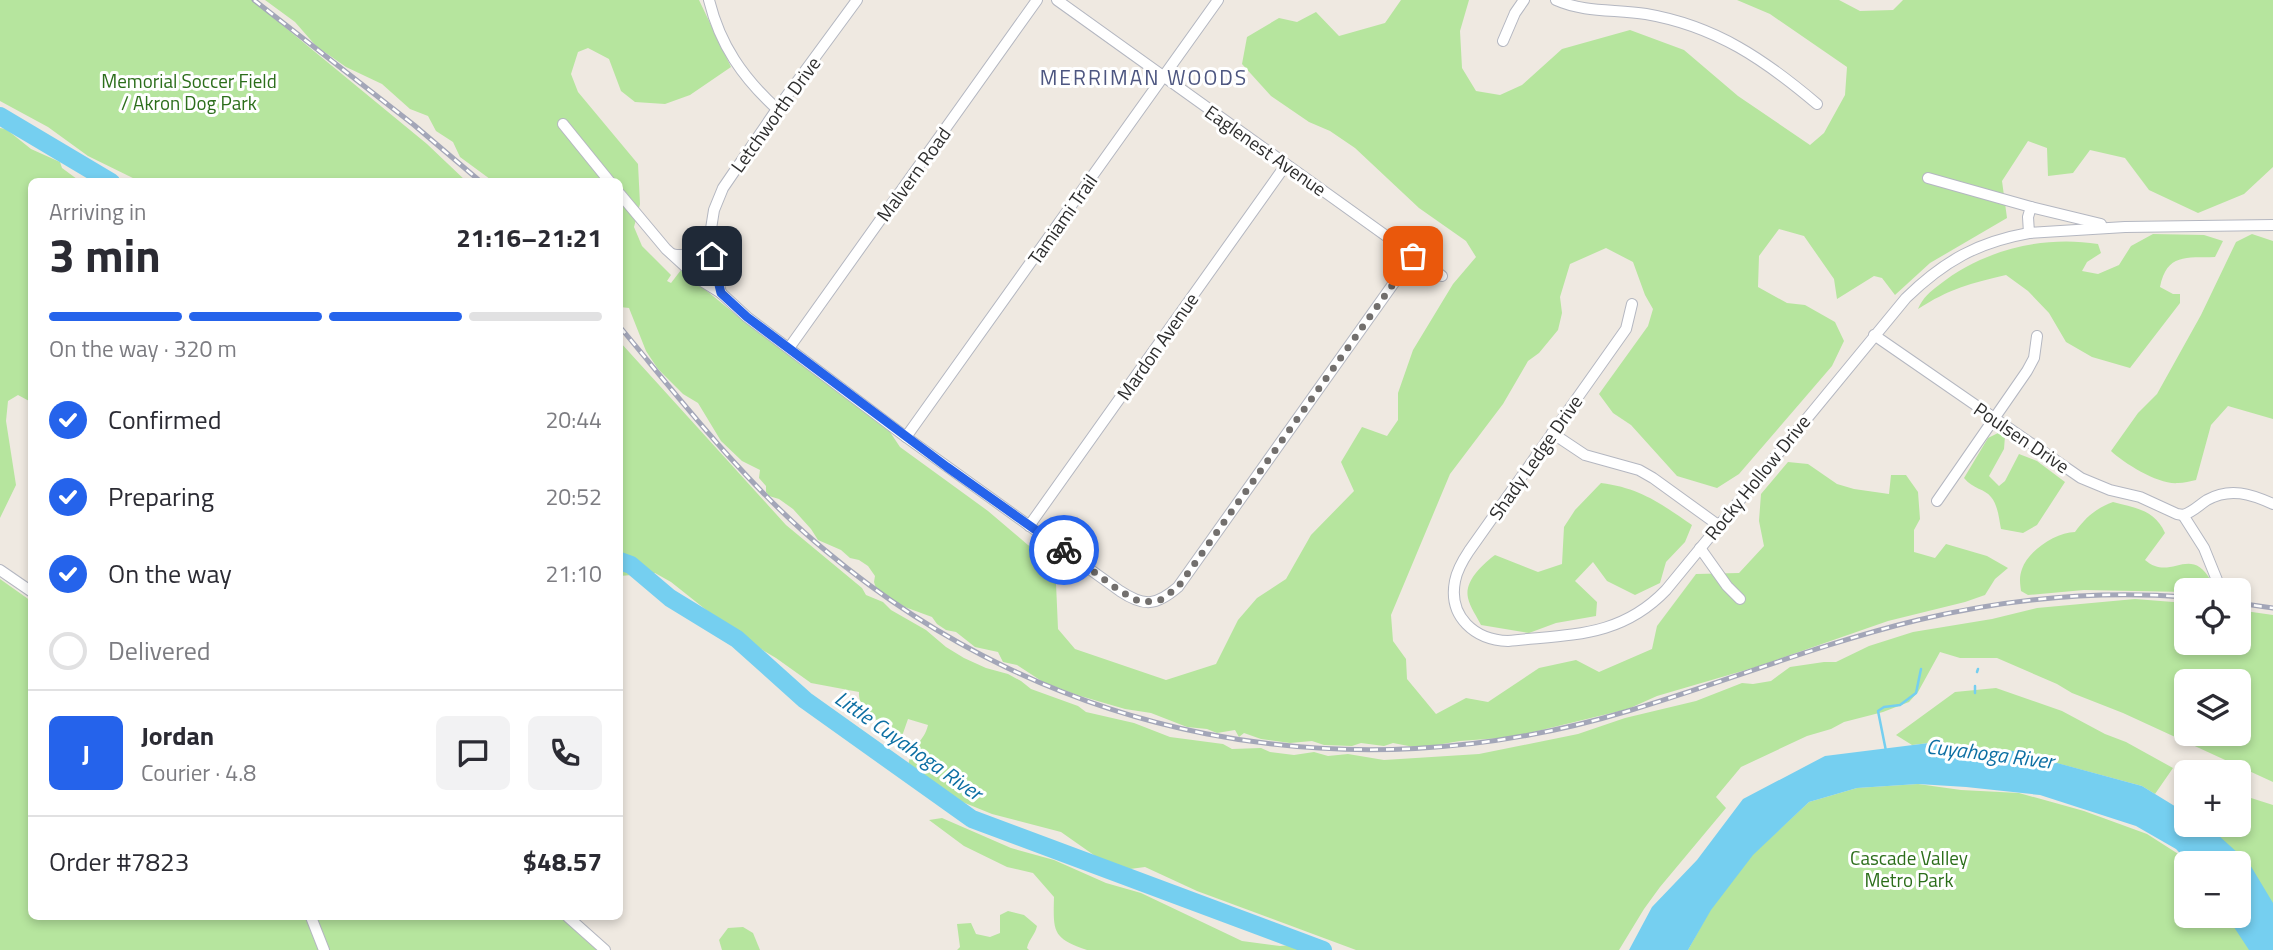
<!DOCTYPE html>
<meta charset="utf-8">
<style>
body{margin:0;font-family:"Titillium Web",sans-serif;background:#f2f2f3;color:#2b2b33;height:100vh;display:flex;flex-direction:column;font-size:26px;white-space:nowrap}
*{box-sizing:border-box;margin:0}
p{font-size:23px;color:#7c7c81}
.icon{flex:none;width:38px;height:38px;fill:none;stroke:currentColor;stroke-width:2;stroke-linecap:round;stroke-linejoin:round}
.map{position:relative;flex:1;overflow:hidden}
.panel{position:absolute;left:28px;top:178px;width:595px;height:742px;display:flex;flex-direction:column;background:#fff;border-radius:10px;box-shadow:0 4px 10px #0003}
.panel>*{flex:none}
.tools{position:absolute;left:2174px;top:578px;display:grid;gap:14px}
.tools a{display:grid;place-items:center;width:77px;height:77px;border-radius:10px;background:#fff;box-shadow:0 4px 10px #0003;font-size:35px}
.pin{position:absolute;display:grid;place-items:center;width:60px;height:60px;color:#fff;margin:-30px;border-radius:14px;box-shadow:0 4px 10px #0006}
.courier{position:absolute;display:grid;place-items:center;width:70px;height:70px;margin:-35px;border:5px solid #2563eb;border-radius:50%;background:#fff;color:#222;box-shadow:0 2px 9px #0007}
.summary em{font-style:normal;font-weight:700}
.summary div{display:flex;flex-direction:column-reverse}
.summary{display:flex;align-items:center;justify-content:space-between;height:119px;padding:0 21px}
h1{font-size:46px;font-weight:700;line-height:52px}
.bar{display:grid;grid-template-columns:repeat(4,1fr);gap:10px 7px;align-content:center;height:84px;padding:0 21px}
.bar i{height:9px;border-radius:5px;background:#e1e1e2}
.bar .current{background:#2563eb}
.bar p{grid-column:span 4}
.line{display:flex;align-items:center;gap:18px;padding:0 21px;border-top:2px solid #e1e1e2}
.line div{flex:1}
.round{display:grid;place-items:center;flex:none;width:74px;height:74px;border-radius:10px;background:#f2f2f3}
ol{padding:0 21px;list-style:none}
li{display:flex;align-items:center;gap:21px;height:77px}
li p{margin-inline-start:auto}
li .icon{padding:7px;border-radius:50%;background:#2563eb;color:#fff;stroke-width:4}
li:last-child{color:#7c7c81}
li i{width:38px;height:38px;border:4px solid #e1e1e2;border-radius:50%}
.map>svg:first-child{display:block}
.green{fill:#b6e59e;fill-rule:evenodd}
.water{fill:#75cff0}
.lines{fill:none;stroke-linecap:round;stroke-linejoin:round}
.stream{stroke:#75cff0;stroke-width:2.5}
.river{stroke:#75cff0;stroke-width:18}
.minor-casing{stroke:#b4b7c1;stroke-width:12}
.minor{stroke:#fff;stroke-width:10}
.rail-casing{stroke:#a3a6b8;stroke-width:5}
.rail{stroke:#fff;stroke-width:2.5;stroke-dasharray:8;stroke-linecap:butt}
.done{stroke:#726f6d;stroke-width:7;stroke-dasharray:0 12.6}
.route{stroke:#2563eb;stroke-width:9}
.labels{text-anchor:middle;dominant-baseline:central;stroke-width:6;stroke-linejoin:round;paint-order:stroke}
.park-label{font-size:19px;fill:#2c6e1b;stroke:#fff}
.street-label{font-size:19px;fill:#2e2e2e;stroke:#fff}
.neighbourhood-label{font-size:21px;letter-spacing:2px;fill:#4d5680;stroke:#fff}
.water-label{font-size:21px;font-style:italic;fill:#0d6fa3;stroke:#fff}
</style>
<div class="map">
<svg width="2273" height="950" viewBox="0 0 2273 950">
<rect width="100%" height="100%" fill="#efe9e1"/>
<g class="green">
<polygon points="0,0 252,0 427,144 467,182 141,182 88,156 48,127 0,101"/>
<polygon points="265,0 699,0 731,67 690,95 665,104 635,102 621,91 609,59 588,48 578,52 571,74 578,92 638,164 640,204 634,227 642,246 671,275 667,281 671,283 681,270 745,322 890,432 900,447 988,511 1028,545 1055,560 1058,629 1075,649 1166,680 1216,664 1238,620 1257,598 1286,579 1311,535 1354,491 1341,462 1362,427 1387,436 1398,420 1398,393 1413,350 1453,284 1476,257 1466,241 1419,208 1355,148 1330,131 1309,122 1271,96 1242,64 1247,37 1279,18 1297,22 1316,12 1339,36 1385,23 1401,0 1469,0 1460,31 1462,68 1476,91 1500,95 1522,85 1562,49 1630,30 1684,50 1738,96 1810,145 1824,133 1845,95 1847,67 1770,14 1737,0 1839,0 1860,11 1893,10 1903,0 2273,0 2273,167 2244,194 2198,213 2149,190 2125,158 2090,150 2073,173 2048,176 2047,148 2028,141 2002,181 2007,218 1930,263 1895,295 1882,278 1874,276 1837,299 1834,279 1804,236 1779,229 1759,256 1758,287 1787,303 1805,305 1835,322 1844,341 1832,366 1739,474 1717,488 1677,476 1631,425 1613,413 1599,394 1648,326 1653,309 1645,295 1633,262 1606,248 1570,264 1560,297 1562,313 1558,330 1539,353 1528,361 1503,404 1450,474 1391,615 1393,641 1406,659 1407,679 1436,714 1466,698 1488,702 1539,668 1576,660 1599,672 1652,649 1657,626 1696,574 1739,573 1764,546 1759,521 1761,494 1788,462 1808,464 1837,484 1854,489 1889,494 1891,475 1906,475 1918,492 1920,519 1914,530 1914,552 1935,558 1946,544 1987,556 2008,568 1995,579 1985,595 1965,602 1888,621 1756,667 1657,696 1628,709 1513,737 1460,741 1419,748 1393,743 1384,746 1361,743 1352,746 1324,745 1312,741 1290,743 1261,739 1244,733 1239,737 1235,730 1217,733 1207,729 1187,727 1151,713 1125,709 1077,695 1043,682 1017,665 1003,662 998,652 975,647 956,632 946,630 937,624 932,617 902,606 876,588 874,582 875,576 868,566 859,560 850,558 841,550 818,540 811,529 793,509 779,499 769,496 766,492 766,486 759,478 760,470 742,461 721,441 698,403 683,394 658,369 646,351 629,308 620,307 620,182 494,182 460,157 453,142 436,131 428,116 410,109 382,84 346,67 316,46 295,22"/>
<polygon points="0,128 6,129 31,149 60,162 62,168 81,182 32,182 31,402 18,395 8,401 6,421 16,485 0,518"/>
<path d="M2153 234 2204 235 2223 241 2215 257C2186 258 2167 253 2160 287L2173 294H2180V303L2130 368 2092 357 2066 342 2049 313 2028 291 2006 275C1971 283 1949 289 1918 309 1923 297 1930 292 1939 285 1983 250 2043 235 2098 244L2101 253 2087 262 2082 271 2098 274 2119 265 2131 246Z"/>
<path d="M2252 234 2273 241V419L2228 406 2211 425 2196 480C2190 481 2184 483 2178 483 2159 485 2125 464 2111 451L2138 413 2157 394 2201 315 2236 242Z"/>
<path d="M620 342 786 525 862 588 866 595 883 602 891 610 926 630 946 647 964 658 986 668 1008 674 1021 681 1031 689 1078 706 1086 712 1134 723 1170 737 1223 744 1232 749 1261 748 1270 752 1294 755 1314 752 1328 756 1348 754 1384 760 1479 754 1578 734 1625 718 1696 701 1742 683 1753 684 1771 681 1790 667 1824 662H1836L1869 646 1913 632 1992 619 2037 608 2135 599 2186 603V642H2238V610L2273 615V782L2123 713 2072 693 2057 684 1997 658H1960L1940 652 1918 692 1909 702 1883 712 1844 722 1831 729 1807 736 1741 767 1716 797 1726 808 1660 887 1644 909 1619 950H1356L1197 891 1145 867 1130 869 1108 865 1061 832 992 814 960 801 929 785 908 767C911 744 924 743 928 725L908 719 901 739 888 730 885 724C872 719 858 707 859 692L811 683 776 658 739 636 671 582 655 573 620 576ZM2186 681H2238V733H2186Z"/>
<path d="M1998 433 2005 436 2004 449 1989 476 1999 486 2005 481 2019 454 2037 461 2065 482 2037 525 2023 533 2001 529C1999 519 1998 505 1991 497 1985 489 1973 489 1964 478L1988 438Z"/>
<path d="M1601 483C1640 488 1660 503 1692 525L1685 542 1666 562 1660 583 1635 595 1607 581 1593 562 1575 581 1597 602 1596 616 1556 623 1529 633 1481 625C1477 617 1470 607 1468 598 1464 581 1483 564 1495 555L1538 572 1562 564 1564 527 1575 510Z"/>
<path d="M2113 502C2136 508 2155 510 2165 533L2145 560C2148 562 2151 565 2155 566 2175 574 2193 548 2211 581L2206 590H2186V592L2084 590 2028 595 2021 591C2020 583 2019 577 2022 569 2028 551 2056 532 2075 532 2086 517 2095 509 2113 502Z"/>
<polygon points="0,579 31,601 32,917 568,917 605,950 0,950"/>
<polygon points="1996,688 2062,711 2105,734 2126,742 2173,768 2155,794 2142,786 2012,751 1929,743 1912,745 1896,735 1955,692"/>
<path d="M1918 784 1961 790 2019 793 2084 811 2147 834 2183 857 2221 824H2238V809L2251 798 2273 805V950H1688L1710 910 1752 855 1809 802 1857 788ZM2186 863H2238V915H2186Z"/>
<path d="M942 818 1011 848 1054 860 1106 883 1141 893 1242 941 1280 946 1292 945 1307 950H1087C1053 938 1053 933 1054 897L1033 873 1007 867 964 846 929 820Z"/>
<path d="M1008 911 1024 915 1037 926C1035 935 1029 939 1027 948L1029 950H957L960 947 957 924 971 923 976 934 990 937 1000 933V915Z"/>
<polygon points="743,927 753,933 760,950 722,950 719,940 728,928"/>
</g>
<polygon class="water" points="1929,743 2013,751 2142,786 2186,813 2186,824 2204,824 2208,826 2249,863 2273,903 2273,950 2249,950 2226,915 2238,915 2238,863 2189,863 2176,849 2136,826 2040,795 1966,787 1918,784 1857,788 1809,802 1753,855 1711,910 1688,950 1629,950 1652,907 1697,860 1743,799 1825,756"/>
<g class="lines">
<g class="stream">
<polyline points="1977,672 1978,669"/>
<polyline points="1975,693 1975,686"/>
<polyline points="1886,751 1878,711 1884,707 1900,705 1916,693 1921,669"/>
</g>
<g class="river">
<polyline points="0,116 111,182"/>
<polyline points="620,561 631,565 670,598 737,639 805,700 972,819 1323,950"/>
</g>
<defs>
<g id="minor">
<path d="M709 0C720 45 743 78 777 109"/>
<polyline points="1057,0 1442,276"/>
<path d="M1556 0C1585 13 1616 9 1646 14 1716 26 1765 60 1817 104"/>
<polyline points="1503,41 1515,13 1524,0"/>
<polyline points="563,124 610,182"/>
<polyline points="1928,178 2031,207 2028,217 2029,233 2125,227 2273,225"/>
<path d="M620 194 666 249 700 280 721 293 747 317 906 437 1120 591C1144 607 1156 606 1178 587L1413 256"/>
<polyline points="2031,207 2101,224"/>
<path d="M672 254C688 258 702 251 710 236"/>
<polyline points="721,293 712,256 710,235 714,210 723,188 777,109 857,0"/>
<path d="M1632 304 1626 329 1469 551C1463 560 1457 570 1455 581 1448 617 1475 640 1508 641 1570 634 1620 638 1666 590L1906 298C1944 261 1978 242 2029 233"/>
<polyline points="1874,335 2081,478 2110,490 2140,497 2177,514 2183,515"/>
<polyline points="789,348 1037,0"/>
<polyline points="1552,433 1585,455 1639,470 1653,478 1718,525"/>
<polyline points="906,437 1218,0"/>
<polyline points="1937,501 2027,371 2034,358 2037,336"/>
<path d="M2183 515C2193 512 2199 505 2207 500 2230 487 2251 494 2273 504"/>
<polyline points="2183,515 2204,548 2221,590"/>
<polyline points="1029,526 1285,166"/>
<polyline points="1700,548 1727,586 1740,599"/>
<polyline points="0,570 32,592"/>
<polyline points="311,917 324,950"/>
<polyline points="568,917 605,950"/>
</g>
</defs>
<use href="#minor" class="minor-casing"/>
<use href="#minor" class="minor"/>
<defs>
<g id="rail">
<polyline points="254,0 414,125 481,182"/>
<path d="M620 327C685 405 747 486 826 551 1052 740 1346 796 1628 711 1725 682 1819 644 1918 620 2006 599 2096 590 2186 597"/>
<polyline points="2238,603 2273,608"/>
</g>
</defs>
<use href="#rail" class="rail-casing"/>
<use href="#rail" class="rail"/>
</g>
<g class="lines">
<polyline class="done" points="1064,550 1120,591 1140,602 1159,601 1178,587 1413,256"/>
<polyline class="route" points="712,256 721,293 747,317 947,467 1064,550"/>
</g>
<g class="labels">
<g class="park-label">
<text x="189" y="80">Memorial Soccer Field<tspan x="189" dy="22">/ Akron Dog Park</tspan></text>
<text x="1909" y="857">Cascade Valley<tspan x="1909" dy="22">Metro Park</tspan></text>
</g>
<g class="street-label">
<text transform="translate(775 114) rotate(-54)">Letchworth Drive</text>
<text transform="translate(1266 150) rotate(35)">Eaglenest Avenue</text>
<text transform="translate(913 174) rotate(-54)">Malvern Road</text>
<text transform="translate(1062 219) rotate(-55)">Tamiami Trail</text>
<text transform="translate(1157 346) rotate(-55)">Mardon Avenue</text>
<text transform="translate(2022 437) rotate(34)">Poulsen Drive</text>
<text transform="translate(1535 457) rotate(-55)">Shady Ledge Drive</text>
<text transform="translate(1757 477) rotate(-51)">Rocky Hollow Drive</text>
</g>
<g class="neighbourhood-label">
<text x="1144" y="77">MERRIMAN WOODS</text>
</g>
<g class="water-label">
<text transform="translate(909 745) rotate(35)">Little Cuyahoga River</text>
<text transform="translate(1990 753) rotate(7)">Cuyahoga River</text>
</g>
</g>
</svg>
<div class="tools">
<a><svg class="icon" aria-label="locate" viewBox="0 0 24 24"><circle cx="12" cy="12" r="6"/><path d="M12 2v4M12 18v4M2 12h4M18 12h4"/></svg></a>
<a><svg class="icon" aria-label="layers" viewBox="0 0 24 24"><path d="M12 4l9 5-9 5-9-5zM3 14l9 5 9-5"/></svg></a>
<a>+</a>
<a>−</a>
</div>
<div class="pin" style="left:1413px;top:256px;background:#ea580c"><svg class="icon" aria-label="bag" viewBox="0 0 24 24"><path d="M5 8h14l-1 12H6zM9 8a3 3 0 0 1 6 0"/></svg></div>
<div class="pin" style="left:712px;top:256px;background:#1f2937"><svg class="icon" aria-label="home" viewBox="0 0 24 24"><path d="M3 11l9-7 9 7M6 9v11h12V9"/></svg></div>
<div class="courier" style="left:1064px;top:550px"><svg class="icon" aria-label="bike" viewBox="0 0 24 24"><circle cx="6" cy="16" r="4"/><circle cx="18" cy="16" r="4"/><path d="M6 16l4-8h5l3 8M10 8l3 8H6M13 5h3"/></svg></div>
<section class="panel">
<div class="summary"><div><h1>3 min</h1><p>Arriving in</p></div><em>21:16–21:21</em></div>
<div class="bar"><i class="current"></i><i class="current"></i><i class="current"></i><i></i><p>On the way · 320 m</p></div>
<ol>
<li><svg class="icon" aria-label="check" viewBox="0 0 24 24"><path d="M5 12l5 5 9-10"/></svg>Confirmed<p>20:44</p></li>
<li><svg class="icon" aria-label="check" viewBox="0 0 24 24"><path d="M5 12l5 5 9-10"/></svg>Preparing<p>20:52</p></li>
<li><svg class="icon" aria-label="check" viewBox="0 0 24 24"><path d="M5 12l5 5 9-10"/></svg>On the way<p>21:10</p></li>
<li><i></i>Delivered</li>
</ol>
<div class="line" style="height:126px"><b class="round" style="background:#2563eb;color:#fff">J</b><div><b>Jordan</b><p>Courier · 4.8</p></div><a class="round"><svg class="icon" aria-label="chat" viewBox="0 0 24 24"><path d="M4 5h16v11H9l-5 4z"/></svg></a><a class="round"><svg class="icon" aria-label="phone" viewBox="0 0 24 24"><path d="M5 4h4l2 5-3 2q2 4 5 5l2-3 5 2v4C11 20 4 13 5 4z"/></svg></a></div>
<div class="line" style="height:91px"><div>Order #7823</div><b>$48.57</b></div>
</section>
</div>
